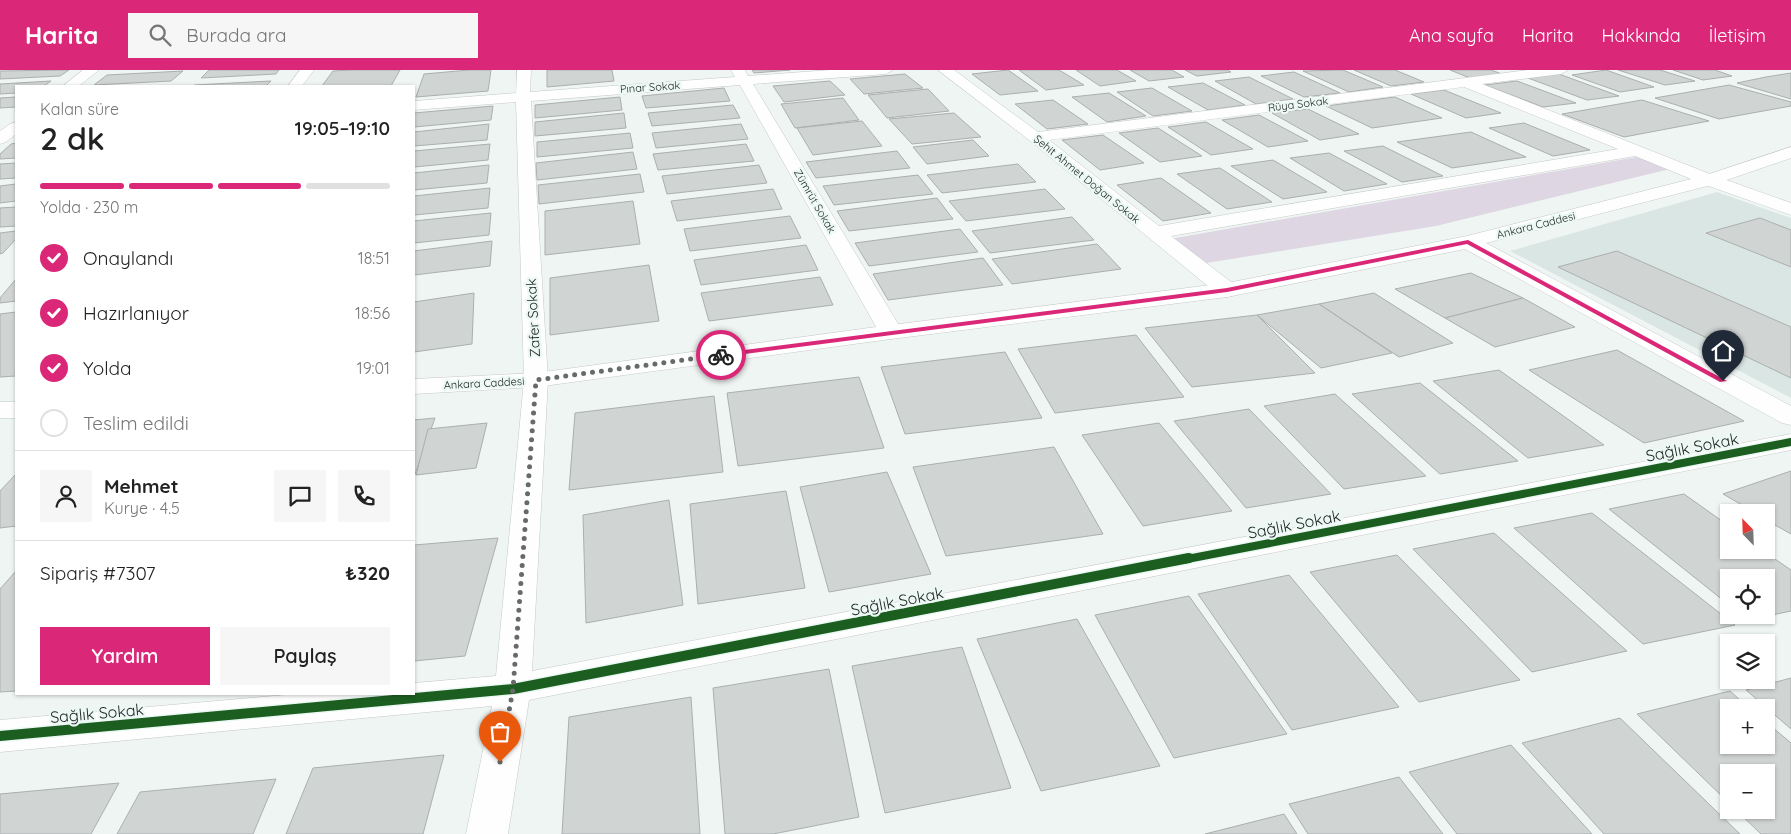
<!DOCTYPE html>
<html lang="tr">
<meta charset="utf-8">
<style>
body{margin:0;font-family:Quicksand,sans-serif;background:#f6f6f6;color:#222;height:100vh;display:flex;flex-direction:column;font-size:19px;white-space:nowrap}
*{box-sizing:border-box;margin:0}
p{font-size:16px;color:#767676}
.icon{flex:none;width:28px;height:28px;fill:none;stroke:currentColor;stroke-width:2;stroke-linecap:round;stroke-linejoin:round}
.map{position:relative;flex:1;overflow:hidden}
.sheet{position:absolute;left:15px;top:15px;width:400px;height:610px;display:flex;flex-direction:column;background:#fff;border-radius:0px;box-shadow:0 1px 4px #0004}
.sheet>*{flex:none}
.needle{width:32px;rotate:337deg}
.tools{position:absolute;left:1720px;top:434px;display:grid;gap:10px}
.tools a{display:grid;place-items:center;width:55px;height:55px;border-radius:0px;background:#fff;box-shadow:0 1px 4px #0004;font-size:25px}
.pin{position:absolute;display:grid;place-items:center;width:42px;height:42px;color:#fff;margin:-51px -21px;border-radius:50% 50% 50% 0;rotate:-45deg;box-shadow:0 0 5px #0007}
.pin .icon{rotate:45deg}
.courier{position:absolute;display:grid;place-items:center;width:50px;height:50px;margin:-25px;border:4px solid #db2777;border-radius:50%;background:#fff;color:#222;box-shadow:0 1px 6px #0007}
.headline em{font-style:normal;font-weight:600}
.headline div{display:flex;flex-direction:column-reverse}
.headline{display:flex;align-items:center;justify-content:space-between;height:85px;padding:0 25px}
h1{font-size:32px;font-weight:600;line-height:38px}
.bar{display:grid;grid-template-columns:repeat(4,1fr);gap:8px 5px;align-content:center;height:60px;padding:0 25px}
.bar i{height:6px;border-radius:4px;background:#e0e0e0}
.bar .active{background:#db2777}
.bar p{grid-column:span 4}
.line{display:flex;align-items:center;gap:12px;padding:0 25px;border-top:1px solid #e0e0e0}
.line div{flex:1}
.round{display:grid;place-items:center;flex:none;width:52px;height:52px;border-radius:0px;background:#f6f6f6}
ol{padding:0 25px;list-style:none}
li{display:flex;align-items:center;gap:15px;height:55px}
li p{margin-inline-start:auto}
li .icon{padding:5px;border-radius:50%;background:#db2777;color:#fff;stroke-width:4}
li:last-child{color:#767676}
li i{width:28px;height:28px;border:2px solid #e0e0e0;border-radius:50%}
.primary-button{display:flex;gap:10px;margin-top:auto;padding:10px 25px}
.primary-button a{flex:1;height:58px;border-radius:0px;background:#db2777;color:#fff;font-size:20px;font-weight:600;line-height:58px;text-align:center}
.primary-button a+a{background:#f6f6f6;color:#222}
header{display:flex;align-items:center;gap:30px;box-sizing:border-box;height:70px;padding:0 25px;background:#db2777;color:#fff}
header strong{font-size:24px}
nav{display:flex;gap:28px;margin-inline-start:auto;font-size:18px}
.search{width:350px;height:45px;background:#f6f6f6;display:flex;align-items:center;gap:12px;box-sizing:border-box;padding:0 18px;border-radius:0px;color:#767676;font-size:19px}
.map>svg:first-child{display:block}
.built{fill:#dae6e3}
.green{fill:#ded6e3}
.building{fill:#d0d4d3;stroke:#abafae}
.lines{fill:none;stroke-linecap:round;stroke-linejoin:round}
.minor-casing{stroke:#c4c9c8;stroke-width:1}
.secondary-casing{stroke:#c4c9c8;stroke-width:1}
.minor{fill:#fdfefd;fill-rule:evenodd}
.secondary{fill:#fdfefd;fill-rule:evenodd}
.cycleway-far1-casing{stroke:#ecf8f4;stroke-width:11}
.cycleway-casing{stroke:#ecf8f4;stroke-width:13}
.cycleway-far1{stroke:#1b5e20;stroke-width:8}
.cycleway{stroke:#1b5e20;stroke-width:10}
.route{fill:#db2777}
.done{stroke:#666b6a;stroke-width:5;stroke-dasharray:0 9}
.labels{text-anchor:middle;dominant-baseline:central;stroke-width:4.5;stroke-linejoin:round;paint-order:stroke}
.far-street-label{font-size:11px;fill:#1d2120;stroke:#ecf8f4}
.street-label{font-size:14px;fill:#1d2120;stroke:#ecf8f4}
.near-street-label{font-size:16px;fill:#1d2120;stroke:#ecf8f4}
</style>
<header>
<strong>Harita</strong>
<div class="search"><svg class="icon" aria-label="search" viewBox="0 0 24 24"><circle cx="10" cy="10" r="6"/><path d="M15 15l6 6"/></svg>Burada ara</div>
<nav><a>Ana sayfa</a><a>Harita</a><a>Hakkında</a><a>İletişim</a></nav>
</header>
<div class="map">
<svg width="1791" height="764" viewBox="0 0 1791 764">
<rect width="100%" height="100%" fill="#eff5f3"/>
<polygon class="built" points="1717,122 1791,148 1791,328 1510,181"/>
<polygon class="green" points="1648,85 1678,97 1436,156 1194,195 1164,170"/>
<g class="building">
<polygon points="69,0 60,6 0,9 0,1"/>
<polygon points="209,0 279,0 276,4 201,8"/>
<polygon points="351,0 400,0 391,16 322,16 333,1"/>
<polygon points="469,0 491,0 488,21 416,27 424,4"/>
<polygon points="547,0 612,0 614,11 547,17"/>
<polygon points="752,0 790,0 754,3"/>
<polygon points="1008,0 1038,21 1000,25 972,4"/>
<polygon points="1019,0 1059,0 1084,15 1046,20"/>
<polygon points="1076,0 1117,0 1136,11 1100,16"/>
<polygon points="1130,0 1172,0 1184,7 1149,11"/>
<polygon points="1185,0 1227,0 1231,2 1197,6"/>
<polygon points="1343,0 1383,17 1349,22 1303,1"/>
<polygon points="1354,0 1395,0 1424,12 1391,16"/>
<polygon points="1450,0 1491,0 1502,4 1470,8"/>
<polygon points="1606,0 1654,17 1620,22 1572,5"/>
<polygon points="1618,0 1660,0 1695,11 1665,15"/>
<polygon points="1673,0 1715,0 1732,6 1703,10"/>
<polygon points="183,1 171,11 94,15 107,5"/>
<polygon points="1294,2 1340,23 1304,27 1261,6"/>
<polygon points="1791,3 1791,29 1737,13 1766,7"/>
<polygon points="905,4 923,18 864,24 850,9"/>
<polygon points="1559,4 1619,26 1587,30 1528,8"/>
<polygon points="1249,7 1293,29 1256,34 1215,11"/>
<polygon points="51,11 44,16 16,16 16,23 0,24 0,14"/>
<polygon points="271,11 266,16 193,16 194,15"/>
<polygon points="830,11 845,25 784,32 773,16"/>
<polygon points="1517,11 1576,33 1543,37 1485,15"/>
<polygon points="1203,13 1245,35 1208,40 1168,17"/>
<polygon points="1729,15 1791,32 1791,36 1719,49 1655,28"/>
<polygon points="724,18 730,31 646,38 642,26"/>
<polygon points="1152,18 1192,41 1153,46 1117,22"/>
<polygon points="928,19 949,41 887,48 868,25"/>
<polygon points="1444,20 1501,43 1466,48 1411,24"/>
<polygon points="1109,23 1146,46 1107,52 1072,27"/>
<polygon points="16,27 16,37 0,38 0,28"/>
<polygon points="620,27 622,40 535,48 535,35"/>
<polygon points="1395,27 1442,48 1372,58 1326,36"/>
<polygon points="843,28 859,50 795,58 781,34"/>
<polygon points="1053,30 1088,54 1047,59 1015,34"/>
<polygon points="1642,30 1709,51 1624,67 1562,44"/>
<polygon points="733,35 740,48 652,56 648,43"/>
<polygon points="493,36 491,50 414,57 414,43"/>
<polygon points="1308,39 1359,64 1320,70 1272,43"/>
<polygon points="624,43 626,58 535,66 535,52"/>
<polygon points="954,43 981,67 912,74 889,49"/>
<polygon points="1259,45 1308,71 1268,77 1222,50"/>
<polygon points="862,51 882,76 813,85 797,58"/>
<polygon points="1206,52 1253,79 1211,85 1168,57"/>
<polygon points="1524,53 1590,80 1553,86 1489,58"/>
<polygon points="489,54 487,70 414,76 414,62"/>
<polygon points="741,54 748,69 656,78 652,63"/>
<polygon points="1158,58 1202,86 1160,92 1119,63"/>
<polygon points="1471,62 1526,87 1452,98 1397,72"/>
<polygon points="630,63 633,78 537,87 537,72"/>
<polygon points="1103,65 1144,93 1100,100 1062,70"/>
<polygon points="973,70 989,86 927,94 913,77"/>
<polygon points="16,73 16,88 0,89 0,84 11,74"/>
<polygon points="490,74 488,90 414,97 414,81"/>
<polygon points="746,74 754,91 658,100 653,84"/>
<polygon points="1383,76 1443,106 1402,112 1344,81"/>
<polygon points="897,81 910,98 816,108 806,92"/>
<polygon points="633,82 637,99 537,110 536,93"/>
<polygon points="1329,83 1387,114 1344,121 1290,88"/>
<polygon points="1273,90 1327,122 1283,129 1231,96"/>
<polygon points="16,93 16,108 0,109 0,94"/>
<polygon points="1018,94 1036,112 942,123 927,105"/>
<polygon points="489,95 487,113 414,120 414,103"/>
<polygon points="759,95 767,113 667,124 662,106"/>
<polygon points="1220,98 1272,132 1227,139 1177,104"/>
<polygon points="640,104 644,122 539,134 538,115"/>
<polygon points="918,105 933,124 834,135 823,116"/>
<polygon points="1161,108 1211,143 1163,151 1117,115"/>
<polygon points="16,114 16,131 0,133 0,116"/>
<polygon points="490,118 488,138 414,145 414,126"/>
<polygon points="773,119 782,139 677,151 671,131"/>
<polygon points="1045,119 1065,139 966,151 949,131"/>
<polygon points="937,128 953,149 849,161 837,141"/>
<polygon points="633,131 640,174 545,185 545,141"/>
<polygon points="16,137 16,156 0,157 0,138"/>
<polygon points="491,143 489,165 414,173 414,151"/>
<polygon points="790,146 801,168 690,181 684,159"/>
<polygon points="1072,147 1094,170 990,183 972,161"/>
<polygon points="1760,148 1791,160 1791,197 1706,163"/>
<polygon points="960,159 978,182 869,196 855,173"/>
<polygon points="16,161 16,169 3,183 0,184 0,163"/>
<polygon points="492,171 490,196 414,205 414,181"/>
<polygon points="1097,174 1121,199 1012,214 992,189"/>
<polygon points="806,175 818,200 701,215 694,190"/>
<polygon points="1617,181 1791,257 1791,308 1558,197"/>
<polygon points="983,188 1003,215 888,230 873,204"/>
<polygon points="649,195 659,251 550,265 550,208"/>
<polygon points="1471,203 1523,228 1445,248 1395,219"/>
<polygon points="820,207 833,235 709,251 701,223"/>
<polygon points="16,209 16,231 0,233 0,228"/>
<polygon points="474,223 472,274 414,282 414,232"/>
<polygon points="1374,223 1453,273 1399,287 1319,234"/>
<polygon points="1523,228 1575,257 1495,277 1445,248"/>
<polygon points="1319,234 1392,283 1321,298 1257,245"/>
<polygon points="16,242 16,306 0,307 0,244"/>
<polygon points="1257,245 1315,303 1192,317 1145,258"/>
<polygon points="1136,265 1184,327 1055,343 1018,279"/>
<polygon points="1617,280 1744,351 1644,373 1529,300"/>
<polygon points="1005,282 1042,348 905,364 881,297"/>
<polygon points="1499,300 1604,375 1528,388 1433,311"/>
<polygon points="859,307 884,378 738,396 727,323"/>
<polygon points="1420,313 1518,391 1440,404 1352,324"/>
<polygon points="1335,324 1426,406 1344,419 1264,336"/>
<polygon points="714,326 723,402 569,420 575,343"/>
<polygon points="1249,339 1331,424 1246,438 1174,351"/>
<polygon points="435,348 414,407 414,350"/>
<polygon points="487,353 476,398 416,405 428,359"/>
<polygon points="1159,353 1232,441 1143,456 1082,365"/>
<polygon points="1054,377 1103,464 946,486 913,397"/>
<polygon points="1791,401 1791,464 1766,450 1766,442 1754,442 1723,424"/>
<polygon points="887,402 931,504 829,522 800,417"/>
<polygon points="16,404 16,456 0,458 0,421"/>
<polygon points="786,421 805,518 698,534 690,434"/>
<polygon points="1684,424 1729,456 1729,480 1762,480 1791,500 1791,541 1748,550 1742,545 1766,545 1766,508 1729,508 1729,535 1609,439"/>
<polygon points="669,430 683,535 586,553 583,445"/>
<polygon points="1592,443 1735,555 1643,574 1514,458"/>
<polygon points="1494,463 1627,581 1532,602 1413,479"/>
<polygon points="498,468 465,586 414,591 414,475"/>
<polygon points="1397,485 1520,610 1419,632 1310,502"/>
<polygon points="16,501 16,621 0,622 0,519"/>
<polygon points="1289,505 1399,637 1292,660 1198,524"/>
<polygon points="1189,526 1287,664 1174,688 1095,545"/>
<polygon points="1077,549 1160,696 1041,721 977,569"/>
<polygon points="962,577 1011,718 885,743 852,596"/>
<polygon points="829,599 859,747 773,764 725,764 713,618"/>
<polygon points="1791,608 1791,659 1746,620"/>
<polygon points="1730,621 1749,638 1729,638 1729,675 1766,675 1766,652 1791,673 1791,764 1761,764 1736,740 1766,740 1766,702 1729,702 1729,733 1637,644"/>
<polygon points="691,627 700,764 562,764 569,647"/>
<polygon points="1620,648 1740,764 1604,764 1522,673"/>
<polygon points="1511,675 1592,764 1457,764 1409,702"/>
<polygon points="444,685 423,764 286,764 313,698"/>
<polygon points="1399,707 1443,764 1308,764 1289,734"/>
<polygon points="276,709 253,764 117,764 140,722"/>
<polygon points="119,713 91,764 0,764 0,724"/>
<polygon points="1284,744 1297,764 1205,764"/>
</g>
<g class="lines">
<defs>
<g id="minor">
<polygon points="83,0 99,0 79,16 63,16"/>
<polygon points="300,0 314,0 302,16 288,16"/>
<polygon points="517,0 531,0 530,22 735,7 731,0 745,0 748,6 830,0 893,0 886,4 753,14 903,262 899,267 891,269 883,267 879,262 740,15 531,31 548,310 532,601 1791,364 1791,380 529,630 508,764 466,764 492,636 0,682 0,650 296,624 414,624 414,613 496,606 524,310 516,32 414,40 414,31 516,23"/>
<path d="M938 0H954L1038 62 1528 0H1568L1561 4 1482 14 1715 106 1791 133V145L1703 114 1635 86 1171 166 1235 215 1238 220 1235 225 1227 227 1219 225 1029 70ZM1464 17 1618 79 1159 156 1049 70Z"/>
<polygon points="16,52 16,64 6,72 0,74 0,61 10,54"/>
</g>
<g id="secondary">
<polygon points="1791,77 1791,88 1715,114 1486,173 1791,336 1791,355 1782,353 1465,179 1227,227 891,269 536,317 414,324 414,309 536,303 891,255 1227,213 1467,166 1703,106"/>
<rect x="0" y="332" width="16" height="16"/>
</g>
</defs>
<use href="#minor" class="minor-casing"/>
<use href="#secondary" class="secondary-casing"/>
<use href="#minor" class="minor"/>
<use href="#secondary" class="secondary"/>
<defs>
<polyline id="cycleway-far1" points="1182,490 1791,372"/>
<polyline id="cycleway" points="0,666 513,619 1189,488"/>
</defs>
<use href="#cycleway-far1" class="cycleway-far1-casing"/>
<use href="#cycleway" class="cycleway-casing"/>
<use href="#cycleway-far1" class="cycleway-far1"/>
<use href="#cycleway" class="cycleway"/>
</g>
<polygon class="route" points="1468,170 1727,311 1720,312 1467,174 1227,222 721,287 717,285 721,283 1227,218"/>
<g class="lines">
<polyline class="done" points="500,692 513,619 536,310 721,285"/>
</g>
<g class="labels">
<g class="far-street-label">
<text transform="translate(650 17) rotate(-4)">Pınar Sokak</text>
<text transform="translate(1298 34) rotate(-7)">Rüya Sokak</text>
<text transform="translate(1087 109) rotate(39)">Şehit Ahmet Doğan Sokak</text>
<text transform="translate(815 131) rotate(60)">Zümrüt Sokak</text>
<text transform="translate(1536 155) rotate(-14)">Ankara Caddesi</text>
<text transform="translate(484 313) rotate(-3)">Ankara Caddesi</text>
</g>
<g class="street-label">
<text transform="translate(533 248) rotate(-93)">Zafer Sokak</text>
</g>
<g class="near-street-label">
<text transform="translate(1692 377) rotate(-11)">Sağlık Sokak</text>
<text transform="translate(1294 454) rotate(-11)">Sağlık Sokak</text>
<text transform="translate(897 531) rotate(-11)">Sağlık Sokak</text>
<text transform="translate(97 643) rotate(-5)">Sağlık Sokak</text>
</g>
</g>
</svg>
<div class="tools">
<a><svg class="needle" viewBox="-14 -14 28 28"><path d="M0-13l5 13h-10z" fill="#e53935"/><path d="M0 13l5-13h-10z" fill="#767676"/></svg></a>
<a><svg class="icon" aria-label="locate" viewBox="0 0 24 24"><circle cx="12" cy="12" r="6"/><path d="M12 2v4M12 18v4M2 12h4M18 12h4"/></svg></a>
<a><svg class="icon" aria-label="layers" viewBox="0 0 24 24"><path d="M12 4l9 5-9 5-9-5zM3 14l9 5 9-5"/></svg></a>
<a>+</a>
<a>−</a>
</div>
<div class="pin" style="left:500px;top:692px;background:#ea580c"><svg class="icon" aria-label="bag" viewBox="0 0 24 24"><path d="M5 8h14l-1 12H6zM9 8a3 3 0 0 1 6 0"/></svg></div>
<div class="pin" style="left:1723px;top:311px;background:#1f2937"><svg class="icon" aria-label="home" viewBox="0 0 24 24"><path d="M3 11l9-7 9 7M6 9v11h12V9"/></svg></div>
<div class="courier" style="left:721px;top:285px"><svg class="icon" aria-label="bike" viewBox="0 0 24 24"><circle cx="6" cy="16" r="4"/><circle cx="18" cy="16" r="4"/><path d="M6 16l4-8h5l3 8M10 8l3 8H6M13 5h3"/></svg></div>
<section class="sheet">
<div class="headline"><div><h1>2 dk</h1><p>Kalan süre</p></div><em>19:05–19:10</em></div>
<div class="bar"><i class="active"></i><i class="active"></i><i class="active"></i><i></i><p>Yolda · 230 m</p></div>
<ol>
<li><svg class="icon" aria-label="check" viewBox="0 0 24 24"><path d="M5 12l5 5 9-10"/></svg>Onaylandı<p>18:51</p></li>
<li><svg class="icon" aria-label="check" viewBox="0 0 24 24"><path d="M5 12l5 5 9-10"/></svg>Hazırlanıyor<p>18:56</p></li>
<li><svg class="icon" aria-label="check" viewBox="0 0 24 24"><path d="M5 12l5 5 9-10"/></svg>Yolda<p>19:01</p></li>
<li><i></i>Teslim edildi</li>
</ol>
<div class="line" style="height:90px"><a class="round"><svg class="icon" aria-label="person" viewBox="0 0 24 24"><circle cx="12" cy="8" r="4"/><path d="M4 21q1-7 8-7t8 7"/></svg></a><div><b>Mehmet</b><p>Kurye · 4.5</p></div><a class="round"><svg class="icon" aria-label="chat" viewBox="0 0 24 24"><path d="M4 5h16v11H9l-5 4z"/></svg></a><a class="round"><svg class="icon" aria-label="phone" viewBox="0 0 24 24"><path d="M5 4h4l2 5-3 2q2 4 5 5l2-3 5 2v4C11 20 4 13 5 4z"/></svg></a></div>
<div class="line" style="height:65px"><div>Sipariş #7307</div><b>₺320</b></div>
<div class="primary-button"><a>Yardım</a><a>Paylaş</a></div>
</section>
</div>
